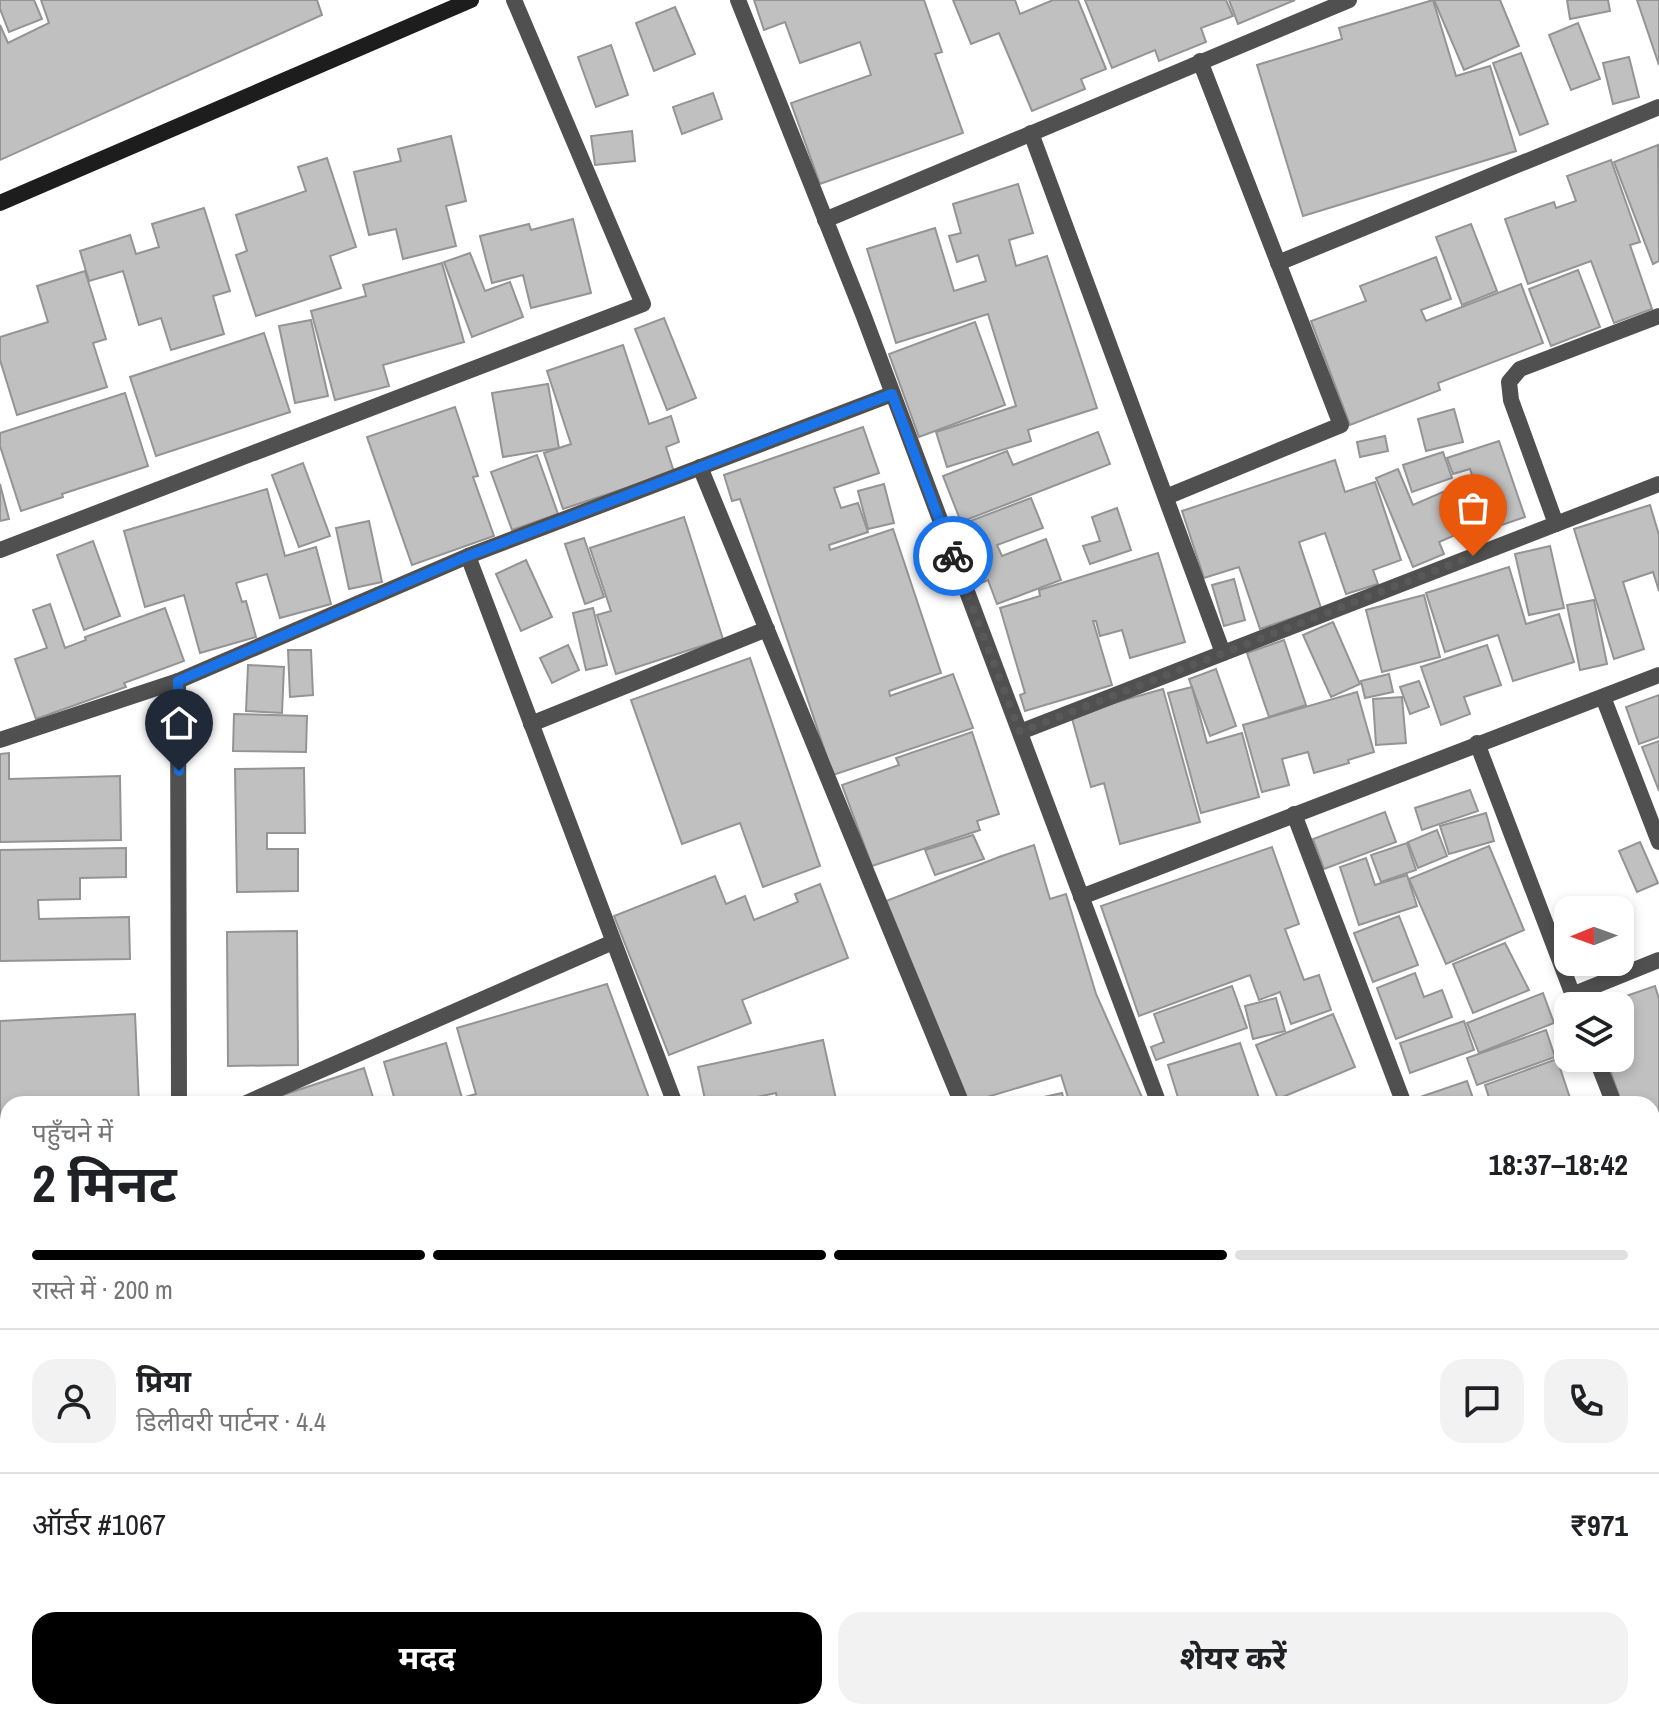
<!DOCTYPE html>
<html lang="hi">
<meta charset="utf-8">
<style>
body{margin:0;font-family:"Archivo Narrow","Noto Sans Devanagari",sans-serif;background:#f2f2f2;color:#202124;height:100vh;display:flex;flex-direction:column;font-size:30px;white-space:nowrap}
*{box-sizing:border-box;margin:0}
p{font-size:26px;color:#757577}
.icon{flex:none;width:44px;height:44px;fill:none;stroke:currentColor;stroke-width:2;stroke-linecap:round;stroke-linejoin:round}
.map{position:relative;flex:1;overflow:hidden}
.panel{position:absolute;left:0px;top:1096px;width:1660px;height:624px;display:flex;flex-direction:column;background:#fff;border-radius:24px 24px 0 0;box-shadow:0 4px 12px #0003}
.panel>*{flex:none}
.needle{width:52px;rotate:269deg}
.controls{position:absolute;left:1554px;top:896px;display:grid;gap:16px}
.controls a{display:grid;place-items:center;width:80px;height:80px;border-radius:16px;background:#fff;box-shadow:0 4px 12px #0003;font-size:40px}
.pin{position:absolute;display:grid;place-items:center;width:68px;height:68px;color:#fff;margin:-82px -34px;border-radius:50% 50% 50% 0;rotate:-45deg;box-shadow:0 0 8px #0007}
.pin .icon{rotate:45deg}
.courier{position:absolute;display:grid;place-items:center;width:80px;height:80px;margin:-40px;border:6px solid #1a73e8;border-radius:50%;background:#fff;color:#222;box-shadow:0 2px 10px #0007}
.head em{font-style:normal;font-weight:700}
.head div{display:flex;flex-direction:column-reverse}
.head{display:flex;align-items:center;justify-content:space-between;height:136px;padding:0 32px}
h1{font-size:52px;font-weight:700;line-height:60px}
.bar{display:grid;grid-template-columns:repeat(4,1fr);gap:12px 8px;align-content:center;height:96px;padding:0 32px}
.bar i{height:10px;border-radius:6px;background:#e0e0e0}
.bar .selected{background:#000}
.bar p{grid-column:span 4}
.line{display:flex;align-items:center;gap:20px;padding:0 32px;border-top:2px solid #e0e0e0}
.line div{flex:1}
.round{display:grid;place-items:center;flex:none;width:84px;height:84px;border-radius:24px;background:#f2f2f2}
.action{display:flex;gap:16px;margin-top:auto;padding:16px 32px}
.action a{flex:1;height:92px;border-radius:24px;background:#000;color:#fff;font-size:32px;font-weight:700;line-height:92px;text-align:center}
.action a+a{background:#f2f2f2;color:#202124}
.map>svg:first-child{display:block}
.building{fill:#c0c0c0;stroke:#949494;stroke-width:2}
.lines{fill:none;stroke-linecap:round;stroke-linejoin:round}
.street{stroke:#505050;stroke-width:16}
.secondary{stroke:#1d1d1d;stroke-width:16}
.done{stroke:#595959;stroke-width:8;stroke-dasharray:0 14.4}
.route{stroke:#1a73e8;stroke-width:10}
</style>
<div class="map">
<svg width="1659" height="1720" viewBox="0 0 1659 1720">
<rect width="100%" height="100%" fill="#fff"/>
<g class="building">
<polygon points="0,0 34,0 42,19 9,32 0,9"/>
<polygon points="41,0 317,0 322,15 0,160 0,25 8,43 49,23"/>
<polygon points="754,0 924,0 942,52 935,54 963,133 820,184 791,103 871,75 860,42 800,63 785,22 764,30"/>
<polygon points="953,0 1015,0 1020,14 1053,0 1078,0 1106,69 1081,79 1085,89 1032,111 999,33 971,44"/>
<polygon points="1085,0 1226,0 1233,16 1201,28 1206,42 1159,61 1155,50 1112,68"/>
<polygon points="1229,0 1295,0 1238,24"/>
<polygon points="1433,0 1456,76 1490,66 1516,151 1303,216 1257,65 1342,39 1339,28"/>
<polygon points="1434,0 1500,0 1519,46 1464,70"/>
<polygon points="1567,0 1608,0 1610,11 1570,19"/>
<polygon points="1637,0 1659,0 1659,65"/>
<polygon points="675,7 695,54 654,71 636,23"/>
<polygon points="1578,23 1600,79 1571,90 1549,35"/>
<polygon points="611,45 628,95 596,107 578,57"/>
<polygon points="1521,53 1548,124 1520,135 1493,63"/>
<polygon points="1629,57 1639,97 1613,104 1603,63"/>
<polygon points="713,93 722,119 682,134 673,107"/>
<polygon points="632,131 635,161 595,165 591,136"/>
<polygon points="451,136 466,201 446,206 456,246 403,259 396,229 369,235 354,172 401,161 398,149"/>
<polygon points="1658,145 1659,261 1653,264 1614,162"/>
<polygon points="327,158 356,247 330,256 341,288 256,316 236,255 247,251 236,215 306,191 298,167"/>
<polygon points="1611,160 1640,242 1630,245 1652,309 1614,323 1591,261 1528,284 1505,219 1554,202 1556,208 1576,201 1567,176"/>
<polygon points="1018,184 1033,233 1009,240 1016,266 1047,256 1097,408 1028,430 1031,441 947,467 936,432 1016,406 988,314 896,343 867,249 935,228 954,291 986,281 978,255 957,262 949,236 961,233 953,204"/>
<polygon points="204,208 230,291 213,296 224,334 171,350 161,318 139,325 123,271 89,281 80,251 130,235 136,254 159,247 152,224"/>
<polygon points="573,219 591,293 531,308 523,275 492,283 480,236 529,224 531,230"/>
<polygon points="1471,224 1497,291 1462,305 1436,237"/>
<polygon points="470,253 485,291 510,282 523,317 472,337 444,262"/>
<polygon points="1436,257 1451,299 1421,310 1426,321 1521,284 1543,343 1438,383 1440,390 1350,425 1311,321 1366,301 1360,286"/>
<polygon points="442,263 464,342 383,365 389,386 335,400 311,311 366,296 363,285"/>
<polygon points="1578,270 1600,327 1551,346 1529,289"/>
<polygon points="85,271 106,339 93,343 107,387 17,415 0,360 0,337 48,322 37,286"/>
<polygon points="664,318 696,398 667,410 635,329"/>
<polygon points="311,320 328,396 295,403 279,326"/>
<polygon points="975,322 1005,405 919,437 889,354"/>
<polygon points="264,333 290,412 156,456 130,377"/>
<polygon points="623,345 649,424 671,416 679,442 666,447 674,472 563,509 544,453 571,444 547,371"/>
<polygon points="548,384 559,448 503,457 492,393"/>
<polygon points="125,393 148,466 62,494 63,497 21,511 0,446 0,433"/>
<polygon points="455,407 478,476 473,477 494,536 412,565 367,437"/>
<polygon points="1454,409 1463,442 1426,451 1418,419"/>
<polygon points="863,427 879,473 834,488 841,508 858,503 868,532 829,545 830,550 893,529 941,673 889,691 890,696 953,674 973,728 833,775 740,499 732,501 724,475"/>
<polygon points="1098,432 1110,464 961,522 943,476 1007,451 1013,465"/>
<polygon points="1385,436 1388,451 1360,457 1357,442"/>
<polygon points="1499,441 1525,517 1490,529 1470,469 1453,474 1447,458"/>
<polygon points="1443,452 1452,478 1412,492 1403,465"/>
<polygon points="537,455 558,514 512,530 491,472"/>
<polygon points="1335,460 1345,492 1375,482 1401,560 1373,570 1378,584 1346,594 1325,533 1299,542 1321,608 1260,629 1239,567 1204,578 1182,511"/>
<polygon points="303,463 330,536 299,547 272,475"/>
<polygon points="1398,469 1413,505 1459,485 1476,526 1439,542 1444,554 1413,567 1376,478"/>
<polygon points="0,484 9,519 0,521"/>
<polygon points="884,484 894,523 868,529 858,491"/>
<polygon points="267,489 285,556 316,547 331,604 280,618 267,574 236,583 242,602 246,601 256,637 200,653 184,595 145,607 124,531"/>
<polygon points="1031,498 1043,528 997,545 1002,556 1046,539 1061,580 997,604 988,580 979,584 957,526"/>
<polygon points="1650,505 1659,535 1659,591 1653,572 1623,582 1644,649 1614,659 1574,529"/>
<polygon points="1117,508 1131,550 1090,564 1083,546 1100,541 1092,517"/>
<polygon points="684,517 723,639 616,674 597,615 611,611 590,548"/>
<polygon points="369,521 382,582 349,589 336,528"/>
<polygon points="584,538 604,597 585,604 565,544"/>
<polygon points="93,541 120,616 84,630 57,555"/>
<polygon points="1550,546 1564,608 1529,615 1515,554"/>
<polygon points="1158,553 1185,642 1130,658 1122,630 1100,636 1096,621 1093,621 1112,685 1025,711 1020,695 1025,693 1000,608 1040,596 1039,590"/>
<polygon points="526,560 552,617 521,631 496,574"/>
<polygon points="1509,567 1526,624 1559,614 1574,662 1513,681 1498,635 1445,652 1426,593"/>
<polygon points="1234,579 1245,620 1224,626 1212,585"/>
<polygon points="1424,595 1440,657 1382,672 1366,610"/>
<polygon points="1594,600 1607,664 1580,670 1567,605"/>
<polygon points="50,604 65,648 86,640 85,637 165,608 184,661 124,683 126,687 36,719 15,659 47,648 33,610"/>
<polygon points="593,608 607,665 586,670 573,613"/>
<polygon points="1333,622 1360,684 1331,697 1303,635"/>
<polygon points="1284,640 1306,705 1269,717 1247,653"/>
<polygon points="568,645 579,670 552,683 540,658"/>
<polygon points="1487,645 1501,685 1464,697 1470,714 1441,725 1421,667"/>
<polygon points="288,650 311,650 313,695 290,697"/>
<polygon points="750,658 820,866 763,887 740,823 682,844 631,700"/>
<polygon points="248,665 284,667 282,713 246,711"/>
<polygon points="1216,669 1236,726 1210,736 1189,679"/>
<polygon points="1389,674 1393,692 1365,698 1361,681"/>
<polygon points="1419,681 1429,707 1410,714 1400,687"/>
<polygon points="1192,687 1207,743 1242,733 1259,797 1201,813 1168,693"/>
<polygon points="1163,689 1200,822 1120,844 1104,783 1091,787 1071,715"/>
<polygon points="1357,692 1374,752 1348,760 1349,763 1314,773 1308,752 1282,759 1289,785 1262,792 1243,725"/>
<polygon points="1659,695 1659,737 1639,744 1626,707"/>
<polygon points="1402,697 1406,743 1376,745 1373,699"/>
<polygon points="234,714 307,716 306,752 233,751"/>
<polygon points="972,732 999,814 977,821 980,830 872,866 842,785 899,765 896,758"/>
<polygon points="1659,741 1659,791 1642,747"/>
<polygon points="9,753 9,779 120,776 121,840 0,842 0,754"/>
<polygon points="304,768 305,833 267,833 267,849 298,849 298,891 237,892 235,769"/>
<polygon points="1470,790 1478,811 1422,830 1415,808"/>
<polygon points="1385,812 1396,842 1324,869 1313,839"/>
<polygon points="1486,813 1494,841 1449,854 1440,826"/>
<polygon points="1437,830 1447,856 1418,868 1408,842"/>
<polygon points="973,835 984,859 935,875 925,850"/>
<polygon points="1640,842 1658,883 1637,892 1619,851"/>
<polygon points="1407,843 1416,870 1381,882 1371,855"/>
<polygon points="1034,845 1050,899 1066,894 1096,994 1145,1104 1070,1104 1061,1075 967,1103 886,901 999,857"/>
<polygon points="1489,846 1524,930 1446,964 1409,879"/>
<polygon points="1272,847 1299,924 1285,929 1304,980 1319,975 1331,1010 1291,1024 1280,992 1259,1000 1250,975 1139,1016 1101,906"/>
<polygon points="126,848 126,877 80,878 80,899 38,900 39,919 129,917 130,959 0,961 0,850"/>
<polygon points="1366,858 1375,885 1407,875 1417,906 1359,925 1340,867"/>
<polygon points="715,876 726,904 745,896 754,920 798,902 795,894 820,884 848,958 742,1000 751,1023 669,1055 614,916"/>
<polygon points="1399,916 1418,965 1373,982 1354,933"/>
<polygon points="297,931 298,1065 228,1066 227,932"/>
<polygon points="1505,943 1529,990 1473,1013 1453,964"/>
<polygon points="1415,973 1424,997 1442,990 1452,1017 1396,1039 1377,988"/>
<polygon points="607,984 650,1101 641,1104 396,1104 384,1062 446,1043 462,1098 476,1094 457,1028"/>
<polygon points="1232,986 1247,1028 1156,1060 1151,1047 1164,1042 1154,1014"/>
<polygon points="1655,986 1659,999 1659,1123 1652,1125 1652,1104 1622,1104 1606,1058 1620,1058 1620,1006 1597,1006"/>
<polygon points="1543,993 1554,1023 1479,1053 1467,1023"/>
<polygon points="1276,998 1285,1031 1253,1039 1245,1006"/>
<polygon points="135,1014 139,1104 8,1104 8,1144 0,1144 0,1021"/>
<polygon points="1333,1014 1355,1067 1278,1099 1256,1045"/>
<polygon points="1464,1021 1474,1050 1410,1073 1400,1043"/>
<polygon points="1546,1030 1555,1057 1477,1085 1467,1058"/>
<polygon points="823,1040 837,1104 778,1104 776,1093 726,1104 706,1104 698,1067"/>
<polygon points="1240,1043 1261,1104 1180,1104 1168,1065"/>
<polygon points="1557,1059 1572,1104 1491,1104 1485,1085"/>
<polygon points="364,1068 375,1104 286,1104 283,1095"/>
<polygon points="1467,1081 1475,1104 1416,1104 1414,1099"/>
<polygon points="1062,1093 1065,1104 1013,1104"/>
<polygon points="1659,1170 1659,1220 1652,1222 1652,1172"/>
<polygon points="8,1701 8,1712 123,1712 124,1720 2,1720 0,1702"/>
<polygon points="1659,1705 1659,1720 1602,1720 1633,1712 1652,1712 1652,1707"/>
<polygon points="382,1712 431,1712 433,1720 354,1720"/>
<polygon points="502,1712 595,1712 597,1720 505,1720"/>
<polygon points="621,1712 742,1712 718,1720 624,1720"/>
<polygon points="922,1712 968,1712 969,1716 984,1712 1055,1712 1057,1720 924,1720"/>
<polygon points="1221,1712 1247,1712 1249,1720 1223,1720"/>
<polygon points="1490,1712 1575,1712 1577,1719 1493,1720"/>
</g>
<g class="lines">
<g class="street">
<polyline points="738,0 863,314 1159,1104"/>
<polyline points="1031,133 1223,653"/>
<polyline points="825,220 1349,0"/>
<polyline points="1278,263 1659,107"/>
<polyline points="700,467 962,1104"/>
<polyline points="1166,497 1341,425 1200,61"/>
<polyline points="1556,524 1511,400 1509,382 1520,369 1659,316"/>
<polyline points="0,550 643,304 514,0"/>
<polyline points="178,681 179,1104"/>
<polyline points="1603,697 1659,842"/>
<polyline points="531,724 767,629"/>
<polyline points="1020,732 1659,484"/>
<polyline points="0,740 178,681 468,556"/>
<polyline points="1477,743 1577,1006"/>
<polyline points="1294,814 1404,1104"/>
<polyline points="1081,897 1659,675"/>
<polyline points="1572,995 1659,960"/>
<polyline points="1596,1058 1614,1104"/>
<polyline points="244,1104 613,942"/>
<polyline points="675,1104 468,556 892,394"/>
<polyline points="1652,1139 1659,1136"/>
<polyline points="0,1159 8,1158"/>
<polyline points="1652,1346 1659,1343"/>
<polyline points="1654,1592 1659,1607"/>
<polyline points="899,1712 901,1720"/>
<polyline points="1185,1712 1188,1720"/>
<polyline points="1386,1712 1390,1712"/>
<polyline points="1469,1712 1472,1720"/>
<polyline points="161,1716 174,1712"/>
<polyline points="327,1720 347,1712"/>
<polyline points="796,1720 814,1712"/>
</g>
<polyline class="secondary" points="0,203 471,0"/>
</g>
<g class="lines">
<polyline class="done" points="953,556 1020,732 1473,556"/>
<polyline class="route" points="179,771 178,681 468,556 892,394 953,556"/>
</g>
</svg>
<div class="controls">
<a><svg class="needle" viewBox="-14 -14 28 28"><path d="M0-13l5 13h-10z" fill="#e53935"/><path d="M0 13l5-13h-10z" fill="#757577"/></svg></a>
<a><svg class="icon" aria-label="layers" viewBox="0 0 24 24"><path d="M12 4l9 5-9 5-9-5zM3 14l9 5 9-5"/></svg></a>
</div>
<div class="pin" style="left:1473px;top:556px;background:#ea580c"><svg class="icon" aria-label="bag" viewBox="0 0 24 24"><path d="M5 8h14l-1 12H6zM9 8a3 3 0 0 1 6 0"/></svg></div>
<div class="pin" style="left:179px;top:771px;background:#1f2937"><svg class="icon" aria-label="home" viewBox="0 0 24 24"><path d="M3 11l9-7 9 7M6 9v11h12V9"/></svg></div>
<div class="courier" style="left:953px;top:556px"><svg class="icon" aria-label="bike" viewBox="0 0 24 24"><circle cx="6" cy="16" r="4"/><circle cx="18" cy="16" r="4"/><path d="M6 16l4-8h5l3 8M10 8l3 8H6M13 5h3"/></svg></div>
<section class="panel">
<div class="head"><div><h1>2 मिनट</h1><p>पहुँचने में</p></div><em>18:37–18:42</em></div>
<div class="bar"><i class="selected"></i><i class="selected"></i><i class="selected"></i><i></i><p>रास्ते में · 200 m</p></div>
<div class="line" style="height:144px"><a class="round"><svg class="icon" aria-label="person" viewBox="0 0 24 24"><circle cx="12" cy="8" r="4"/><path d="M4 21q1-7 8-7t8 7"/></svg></a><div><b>प्रिया</b><p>डिलीवरी पार्टनर · 4.4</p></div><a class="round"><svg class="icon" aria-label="chat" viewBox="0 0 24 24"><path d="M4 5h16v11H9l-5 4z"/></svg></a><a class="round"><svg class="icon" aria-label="phone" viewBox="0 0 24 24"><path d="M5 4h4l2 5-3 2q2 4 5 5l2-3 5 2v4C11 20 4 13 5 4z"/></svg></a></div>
<div class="line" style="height:104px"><div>ऑर्डर #1067</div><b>₹971</b></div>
<div class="action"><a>मदद</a><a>शेयर करें</a></div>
</section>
</div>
